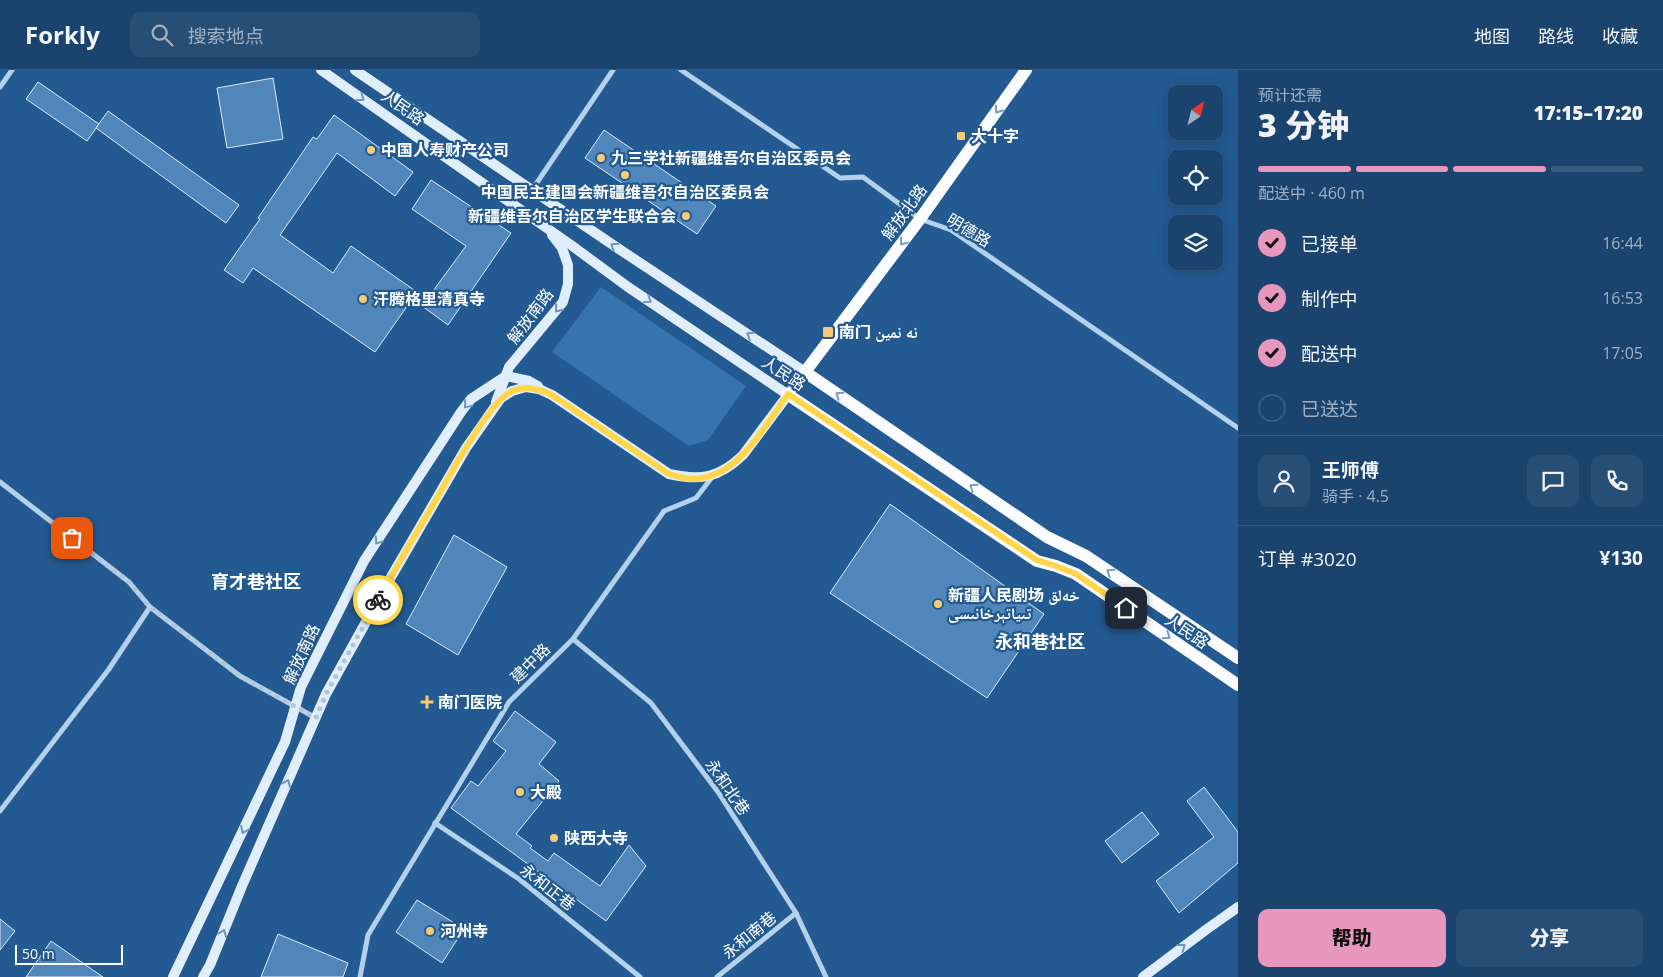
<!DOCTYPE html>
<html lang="zh">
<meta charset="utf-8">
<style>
body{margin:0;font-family:"Open Sans","Noto Naskh Arabic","Noto Sans SC",sans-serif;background:#274e75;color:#f1f3f6;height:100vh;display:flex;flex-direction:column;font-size:19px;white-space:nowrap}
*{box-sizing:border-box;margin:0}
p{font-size:16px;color:#9fb0c2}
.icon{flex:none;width:28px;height:28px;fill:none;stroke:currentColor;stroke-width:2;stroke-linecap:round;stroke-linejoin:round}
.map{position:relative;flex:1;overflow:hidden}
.sheet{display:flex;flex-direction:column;background:#1a446d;width:425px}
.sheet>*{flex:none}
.needle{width:32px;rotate:35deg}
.tools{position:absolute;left:1168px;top:15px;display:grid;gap:10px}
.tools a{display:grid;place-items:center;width:55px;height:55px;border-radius:10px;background:#1a446d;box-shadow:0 2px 12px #0003,0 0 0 1px #385c80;font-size:25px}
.scale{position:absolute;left:15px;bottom:12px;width:108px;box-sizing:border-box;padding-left:5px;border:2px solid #fff;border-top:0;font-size:14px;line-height:18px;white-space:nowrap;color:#fff;-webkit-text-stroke:4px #235a91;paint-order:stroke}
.pin{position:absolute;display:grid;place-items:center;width:42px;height:42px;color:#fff;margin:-21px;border-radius:10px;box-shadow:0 2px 8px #0006}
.courier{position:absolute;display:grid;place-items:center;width:50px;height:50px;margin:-25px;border:4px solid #ffd54a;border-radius:50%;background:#fff;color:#222;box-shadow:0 1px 6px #0007}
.head em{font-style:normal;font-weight:800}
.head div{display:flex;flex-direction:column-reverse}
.head{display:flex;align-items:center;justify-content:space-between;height:85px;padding:0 20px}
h1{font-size:32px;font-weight:800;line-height:38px}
.bar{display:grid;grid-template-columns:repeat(4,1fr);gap:8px 5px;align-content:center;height:60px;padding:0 20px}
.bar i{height:6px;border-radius:4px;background:#385c80}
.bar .current{background:#e797bd}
.bar p{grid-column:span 4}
.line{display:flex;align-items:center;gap:12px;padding:0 20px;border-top:1px solid #385c80}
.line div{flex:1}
.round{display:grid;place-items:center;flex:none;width:52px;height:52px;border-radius:10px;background:#274e75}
ol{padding:0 20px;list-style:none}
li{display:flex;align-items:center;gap:15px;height:55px}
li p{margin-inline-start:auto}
li .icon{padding:5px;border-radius:50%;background:#e797bd;color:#111;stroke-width:4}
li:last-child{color:#9fb0c2}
li i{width:28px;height:28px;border:2px solid #385c80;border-radius:50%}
.button{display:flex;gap:10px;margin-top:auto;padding:10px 20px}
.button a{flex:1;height:58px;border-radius:10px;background:#e797bd;color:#111;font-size:20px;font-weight:800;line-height:58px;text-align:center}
.button a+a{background:#274e75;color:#f1f3f6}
header{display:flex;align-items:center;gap:30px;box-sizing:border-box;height:70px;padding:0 25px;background:#1a446d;border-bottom:1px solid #385c80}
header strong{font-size:24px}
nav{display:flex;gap:28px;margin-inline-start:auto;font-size:18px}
.search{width:350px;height:45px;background:#274e75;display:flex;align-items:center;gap:12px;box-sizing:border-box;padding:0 18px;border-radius:10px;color:#9fb0c2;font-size:19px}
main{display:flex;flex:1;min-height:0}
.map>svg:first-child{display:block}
.green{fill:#3774ae}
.building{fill:#5086b9;stroke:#d9eaf9}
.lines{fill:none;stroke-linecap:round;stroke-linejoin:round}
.minor{stroke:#b4d1ec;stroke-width:5}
.secondary{stroke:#e0edfa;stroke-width:10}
.primary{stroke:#fafcff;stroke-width:12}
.oneway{stroke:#6f95bb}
.oneway2{stroke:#799bbd}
.done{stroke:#b2c5d8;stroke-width:5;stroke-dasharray:0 9}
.route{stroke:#ffd54a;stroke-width:6}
.poi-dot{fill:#f8ca77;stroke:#235a91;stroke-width:2}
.labels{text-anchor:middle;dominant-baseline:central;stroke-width:4.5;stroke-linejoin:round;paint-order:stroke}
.street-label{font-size:16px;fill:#fff;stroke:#235a91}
.poi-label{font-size:16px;font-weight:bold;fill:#fff;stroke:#235a91;text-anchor:start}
.neighbourhood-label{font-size:18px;font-weight:bold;fill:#fff;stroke:#235a91}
</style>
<header>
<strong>Forkly</strong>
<div class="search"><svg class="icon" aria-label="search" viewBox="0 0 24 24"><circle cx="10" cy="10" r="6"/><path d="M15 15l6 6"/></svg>搜索地点</div>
<nav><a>地图</a><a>路线</a><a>收藏</a></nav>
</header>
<main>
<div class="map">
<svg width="1238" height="907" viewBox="0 0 1238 907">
<rect width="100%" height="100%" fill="#235a91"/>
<polygon class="green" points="601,217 746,316 708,370 689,376 552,282"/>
<g class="building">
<polygon points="273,8 283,69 227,78 217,18"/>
<polygon points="38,12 99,54 87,71 26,29"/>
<polygon points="108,41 239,135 226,153 96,58"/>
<polygon points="334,45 413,102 395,126 337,83 280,165 333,203 351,176 417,222 375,282 253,198 243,213 224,200 260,149 258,148 313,67 317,69"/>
<polygon points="604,60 716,136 697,164 585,88"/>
<polygon points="431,110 511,163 448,255 422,236 466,176 412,139"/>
<polygon points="890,434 1044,544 987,628 830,523"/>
<polygon points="454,465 507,497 458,585 406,554"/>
<polygon points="515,641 556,672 539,694 559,711 516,764 532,776 530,778 548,791 554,783 600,816 629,775 646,796 606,851 451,738 471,711 478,716 506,681 493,671"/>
<polygon points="1204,717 1238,762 1238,793 1179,843 1156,811 1214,767 1187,731"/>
<polygon points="1142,742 1159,764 1122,793 1105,771"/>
<polygon points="417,830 464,859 442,893 396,862"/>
<polygon points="0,849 15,861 0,880"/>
<polygon points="278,864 348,893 343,907 261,907"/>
<polygon points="51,871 103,907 26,907"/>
</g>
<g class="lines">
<g class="minor">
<polyline points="681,0 840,108 863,107 920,149 951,160 1238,358"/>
<polyline points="0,17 12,0"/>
<polyline points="532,120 613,0"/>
<polyline points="0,412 129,512 150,537 240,606 316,648"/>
<polyline points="573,569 651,633 718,722 796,843 826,907"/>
<polyline points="0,741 109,599 150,537"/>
<polyline points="435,753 519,809 640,907"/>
<polyline points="360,907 368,865 509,632 573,569 664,441 696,428 713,406"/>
<polyline points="717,907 796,843"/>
</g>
<g class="secondary">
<polyline points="321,0 571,175 628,217 787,324"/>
<polyline points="506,306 529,311 538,316"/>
<polyline points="496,332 509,297 563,232 568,214 568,195 562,178 552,165"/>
<polyline points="173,907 285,672 301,617 364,491 461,342 471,329 506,306"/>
<path d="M203 907 210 895 242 816 326 624 387 514 466 378 501 328 512 321 526 317 539 319 552 325 669 404C701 411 719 408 743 385L805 302 619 179 355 0"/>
<polyline points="1143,907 1207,859 1238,837"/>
</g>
<g class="primary">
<polyline points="1026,0 920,149 805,302 1047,467 1086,486 1238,588"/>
<polyline points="787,324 1037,491 1056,496 1076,504 1238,615"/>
</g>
</g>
<defs><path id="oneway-chevron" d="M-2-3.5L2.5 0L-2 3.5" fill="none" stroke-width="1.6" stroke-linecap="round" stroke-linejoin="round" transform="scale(1.25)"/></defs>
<g class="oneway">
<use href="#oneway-chevron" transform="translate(361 28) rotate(35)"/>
<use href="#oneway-chevron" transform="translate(614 176) rotate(-146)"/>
<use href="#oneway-chevron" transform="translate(648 230) rotate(34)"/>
<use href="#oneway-chevron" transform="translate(558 239) rotate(129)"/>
<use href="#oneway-chevron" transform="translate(750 265) rotate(-147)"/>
<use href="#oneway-chevron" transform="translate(467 335) rotate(130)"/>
<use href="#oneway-chevron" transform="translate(378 471) rotate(124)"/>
<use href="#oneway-chevron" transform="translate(287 713) rotate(-66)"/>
<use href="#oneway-chevron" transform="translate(244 760) rotate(115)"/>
<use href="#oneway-chevron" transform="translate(223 863) rotate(-68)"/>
<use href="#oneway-chevron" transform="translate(1182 877) rotate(-37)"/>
</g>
<g class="oneway2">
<use href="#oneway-chevron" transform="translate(998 40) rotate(125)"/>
<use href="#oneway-chevron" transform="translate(903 172) rotate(127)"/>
<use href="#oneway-chevron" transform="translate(839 325) rotate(-145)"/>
<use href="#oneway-chevron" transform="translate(973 417) rotate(-146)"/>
<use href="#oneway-chevron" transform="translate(1110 502) rotate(-146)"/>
<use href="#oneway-chevron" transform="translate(1167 566) rotate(34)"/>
</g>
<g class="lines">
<polyline class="done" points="72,468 129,512 150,537 240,606 316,648 326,624 378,530"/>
<path class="route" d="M378 530C397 496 416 463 436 430 449 406 490 331 512 321 526 315 539 319 552 325L669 404C676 406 685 409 692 409 739 408 763 358 788 324L1037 490 1056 496 1076 504 1126 538"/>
</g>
<g class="poi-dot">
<rect x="956" y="61" width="10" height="10" rx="2.5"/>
<circle cx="371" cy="80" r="5"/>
<circle cx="601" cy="88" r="5"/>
<circle cx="625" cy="105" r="5"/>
<circle cx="686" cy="146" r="5"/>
<circle cx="363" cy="229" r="5"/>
<rect x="822" y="256" width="12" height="12" rx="2.5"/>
<circle cx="938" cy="534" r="5"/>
<path d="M424.5 624.5h5v5h5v5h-5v5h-5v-5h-5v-5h5z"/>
<circle cx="520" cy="722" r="5"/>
<circle cx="554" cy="768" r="5"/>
<circle cx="430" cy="861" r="5"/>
</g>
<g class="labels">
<g class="street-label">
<text transform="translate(403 37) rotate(35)">人民路</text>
<text transform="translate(904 142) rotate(-54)">解放北路</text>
<text transform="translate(969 160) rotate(31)">明德路</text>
<text transform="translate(530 246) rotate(-53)">解放南路</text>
<text transform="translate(784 303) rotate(33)">人民路</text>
<text transform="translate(1187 561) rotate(34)">人民路</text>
<text transform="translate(301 584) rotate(-65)">解放南路</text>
<text transform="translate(530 593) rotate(-45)">建中路</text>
<text transform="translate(728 717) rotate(55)">永和北巷</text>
<text transform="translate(548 817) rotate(38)">永和正巷</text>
<text transform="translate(749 865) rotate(-39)">永和南巷</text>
</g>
<g class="poi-label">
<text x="971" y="66">大十字</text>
<text x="381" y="80">中国人寿财产公司</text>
<text x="611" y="88">九三学社新疆维吾尔自治区委员会</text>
<text x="625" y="122" text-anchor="middle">中国民主建国会新疆维吾尔自治区委员会</text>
<text x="676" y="146" text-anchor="end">新疆维吾尔自治区学生联合会</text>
<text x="373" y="229">汗腾格里清真寺</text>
<text x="839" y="262">南门 نە نمين</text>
<text x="948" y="525">新疆人民剧场 خەلق<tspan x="948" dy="18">تىياتېرخانىسى</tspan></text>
<text x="438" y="632">南门医院</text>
<text x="530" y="722">大殿</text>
<text x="564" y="768">陕西大寺</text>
<text x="440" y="861">河州寺</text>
</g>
<g class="neighbourhood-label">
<text x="256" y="511">育才巷社区</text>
<text x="1040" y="571">永和巷社区</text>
</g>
</g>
</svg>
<div class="tools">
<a><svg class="needle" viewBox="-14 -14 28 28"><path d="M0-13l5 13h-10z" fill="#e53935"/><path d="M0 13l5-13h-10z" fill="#9fb0c2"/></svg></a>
<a><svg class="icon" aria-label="locate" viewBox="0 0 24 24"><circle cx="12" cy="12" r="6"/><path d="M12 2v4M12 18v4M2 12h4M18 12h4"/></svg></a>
<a><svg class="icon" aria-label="layers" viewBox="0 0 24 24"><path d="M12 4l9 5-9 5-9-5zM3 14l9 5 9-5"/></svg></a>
</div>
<div class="scale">50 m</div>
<div class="pin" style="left:72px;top:468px;background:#ea580c"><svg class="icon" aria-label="bag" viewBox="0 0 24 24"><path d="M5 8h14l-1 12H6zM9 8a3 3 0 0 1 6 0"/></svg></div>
<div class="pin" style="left:1126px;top:538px;background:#1f2937"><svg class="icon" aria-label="home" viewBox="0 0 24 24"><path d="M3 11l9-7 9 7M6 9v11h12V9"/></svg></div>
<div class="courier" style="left:378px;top:530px"><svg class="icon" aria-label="bike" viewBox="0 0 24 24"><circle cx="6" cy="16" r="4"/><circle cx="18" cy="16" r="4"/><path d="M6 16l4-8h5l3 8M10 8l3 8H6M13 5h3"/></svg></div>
</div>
<section class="sheet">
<div class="head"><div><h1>3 分钟</h1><p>预计还需</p></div><em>17:15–17:20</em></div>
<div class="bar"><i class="current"></i><i class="current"></i><i class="current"></i><i></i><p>配送中 · 460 m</p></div>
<ol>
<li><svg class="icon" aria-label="check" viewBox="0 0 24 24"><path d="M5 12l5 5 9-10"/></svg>已接单<p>16:44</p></li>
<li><svg class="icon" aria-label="check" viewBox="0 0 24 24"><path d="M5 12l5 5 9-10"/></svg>制作中<p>16:53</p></li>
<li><svg class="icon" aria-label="check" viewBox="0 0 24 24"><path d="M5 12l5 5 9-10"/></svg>配送中<p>17:05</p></li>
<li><i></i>已送达</li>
</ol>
<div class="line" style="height:90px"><a class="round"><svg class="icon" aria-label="person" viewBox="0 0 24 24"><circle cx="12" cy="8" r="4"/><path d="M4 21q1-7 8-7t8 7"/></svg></a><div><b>王师傅</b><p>骑手 · 4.5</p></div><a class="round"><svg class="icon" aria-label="chat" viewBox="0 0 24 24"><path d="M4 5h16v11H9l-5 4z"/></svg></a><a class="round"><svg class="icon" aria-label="phone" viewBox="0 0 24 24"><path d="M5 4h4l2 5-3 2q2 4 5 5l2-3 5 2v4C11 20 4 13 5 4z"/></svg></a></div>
<div class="line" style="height:65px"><div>订单 #3020</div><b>¥130</b></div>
<div class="button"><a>帮助</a><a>分享</a></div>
</section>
</main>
